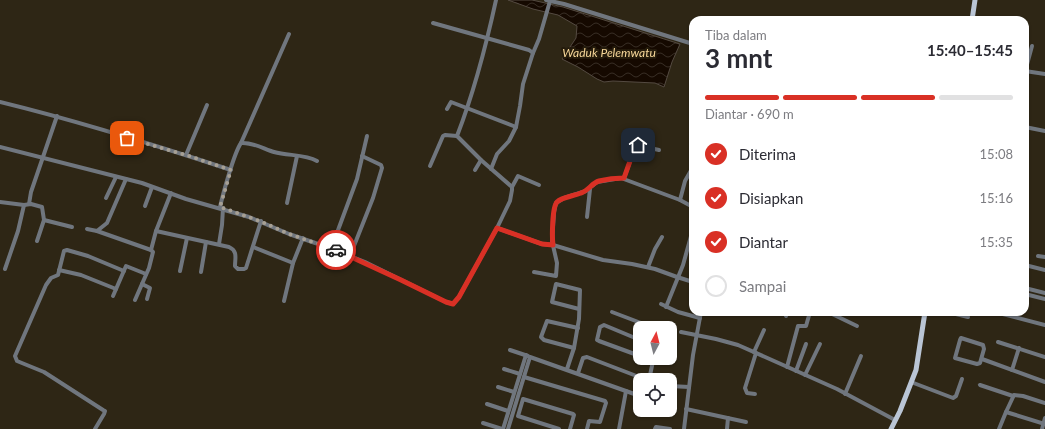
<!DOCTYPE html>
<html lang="id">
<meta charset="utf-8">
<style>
body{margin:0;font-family:Lato,sans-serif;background:#f2f2f3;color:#2b2b33;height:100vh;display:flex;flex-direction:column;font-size:15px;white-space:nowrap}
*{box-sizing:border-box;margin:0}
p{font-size:13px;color:#7c7c81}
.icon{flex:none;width:22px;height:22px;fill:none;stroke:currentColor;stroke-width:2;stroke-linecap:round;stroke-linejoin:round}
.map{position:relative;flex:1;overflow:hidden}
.sheet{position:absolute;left:689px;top:16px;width:340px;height:300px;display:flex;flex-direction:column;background:#fff;border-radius:12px;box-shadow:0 1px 3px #0004}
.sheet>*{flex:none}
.needle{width:26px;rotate:7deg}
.tools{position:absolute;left:633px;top:321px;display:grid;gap:8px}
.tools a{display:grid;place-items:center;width:44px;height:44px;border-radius:8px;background:#fff;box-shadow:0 1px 3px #0004;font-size:20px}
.pin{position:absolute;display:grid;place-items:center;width:34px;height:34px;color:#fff;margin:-17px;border-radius:8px;box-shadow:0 2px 6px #0006}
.courier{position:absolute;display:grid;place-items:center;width:40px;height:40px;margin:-20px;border:3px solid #d93025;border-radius:50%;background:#fff;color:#222;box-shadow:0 1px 5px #0007}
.head em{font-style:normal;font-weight:700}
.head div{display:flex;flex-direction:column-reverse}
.head{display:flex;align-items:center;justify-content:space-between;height:68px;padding:0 16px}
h1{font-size:26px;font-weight:700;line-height:30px}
.bar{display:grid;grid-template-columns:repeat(4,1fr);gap:6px 4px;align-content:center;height:48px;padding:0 16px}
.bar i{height:5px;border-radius:3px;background:#e1e1e2}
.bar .active{background:#d93025}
.bar p{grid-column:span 4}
ol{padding:0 16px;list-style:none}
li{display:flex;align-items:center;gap:12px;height:44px}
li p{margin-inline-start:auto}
li .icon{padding:4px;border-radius:50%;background:#d93025;color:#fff;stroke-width:4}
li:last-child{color:#7c7c81}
li i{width:22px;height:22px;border:2px solid #e1e1e2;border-radius:50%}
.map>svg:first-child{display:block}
.water{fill:url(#water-waves);stroke:#544a41}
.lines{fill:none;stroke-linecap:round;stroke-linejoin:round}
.minor{stroke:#70767e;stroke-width:4}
.major{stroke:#bac5d5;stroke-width:5}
.done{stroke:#a7a094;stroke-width:4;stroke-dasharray:0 7.2}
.route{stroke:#d93025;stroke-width:5}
.labels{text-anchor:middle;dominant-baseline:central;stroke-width:4;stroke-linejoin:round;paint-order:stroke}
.water-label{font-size:12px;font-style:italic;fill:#f7d799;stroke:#251c0c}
</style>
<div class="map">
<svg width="1045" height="429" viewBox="0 0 1045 429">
<defs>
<pattern id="water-waves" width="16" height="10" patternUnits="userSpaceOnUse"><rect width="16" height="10" fill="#150900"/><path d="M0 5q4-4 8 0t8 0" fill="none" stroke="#372d24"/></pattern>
</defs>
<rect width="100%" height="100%" fill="#2e2615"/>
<polygon class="water" points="508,0 532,0 563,7 680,44 672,62 664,87 655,83 613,81 604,82 597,79 578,67 562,59 576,38 577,26 558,15 533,9"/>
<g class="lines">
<g class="minor">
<polyline points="546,0 564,4 693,44"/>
<polyline points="433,23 529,50 533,53 523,84 520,106 516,127 509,141 497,154 491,169"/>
<polyline points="533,53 539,39 550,1"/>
<polyline points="1025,71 1045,74"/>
<polyline points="1025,72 1032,46"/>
<path d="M0 102C78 121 155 145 231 170"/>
<polyline points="447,109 451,102 516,127"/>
<polyline points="1025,127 1045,131"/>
<polyline points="241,143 289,34"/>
<path d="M0 147 142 183 186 199 249 217 289 234 327 247 365 262 446 302 453 304 459 297 497 228 510 201 512 190V187L481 160 457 136C474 92 486 46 496 0"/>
<polyline points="186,155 207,105"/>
<polyline points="430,166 443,136 445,135 457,136"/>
<polyline points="475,170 481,160"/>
<polyline points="624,178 636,145 659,150"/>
<polyline points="512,187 518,176 539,185"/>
<polyline points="106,198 116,177"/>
<polyline points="680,200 685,181 693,167"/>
<polyline points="0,202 24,205 31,204 42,207 44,220 37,241"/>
<polyline points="287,203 297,156"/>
<polyline points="29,204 31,192 57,116"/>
<polyline points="145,206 152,187"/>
<path d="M220 207C223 194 234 153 241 143 253 142 264 149 274 152 288 156 305 154 317 161"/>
<polyline points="587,217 590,189"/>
<polyline points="44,220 72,227"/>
<polyline points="497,228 542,244 553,245 603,260 632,264 655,269 677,277 693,282"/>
<polyline points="87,229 97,231 151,250"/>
<polyline points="97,231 107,223 126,179"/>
<path d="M156 231 229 247C238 251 235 258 235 266L238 269H244L246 268 261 221"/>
<polyline points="219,244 222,225 223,208"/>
<polyline points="253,247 293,263"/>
<polyline points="331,249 357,179 367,136"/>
<polyline points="350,256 373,198 382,168 381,165 362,156"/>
<polyline points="1038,256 1045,257"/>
<polyline points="1025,265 1045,270"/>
<polyline points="648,267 655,249 662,237"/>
<polyline points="5,269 18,231 24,205"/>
<polyline points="59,270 81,275 116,289"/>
<polyline points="180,271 187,238"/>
<polyline points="201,272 206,242"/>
<polyline points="534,272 556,276 557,263 552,241 554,212 556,203 564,198 586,191 597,182 621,178 680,200 693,207"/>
<polyline points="142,284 150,288 147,299"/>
<polyline points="1025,288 1045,293"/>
<polyline points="1025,294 1045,299"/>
<polyline points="113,296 126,266 146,274"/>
<polyline points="135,300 149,268 153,252 151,250 156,231 171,193"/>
<polyline points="284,301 293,263 303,238"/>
<polyline points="661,304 678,312 700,318"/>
<polyline points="666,307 683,265 693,229"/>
<polyline points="612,312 641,323 636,338"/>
<polyline points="828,312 857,326"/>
<polyline points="948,312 968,317"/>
<polyline points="995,312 1045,325"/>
<polyline points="786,316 787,312"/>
<polyline points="681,332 716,339 738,345 837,389 895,420"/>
<polygon points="961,338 983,345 984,349 980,363 977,364 955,358 960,340"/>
<polyline points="640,340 604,325 600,327 597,340 599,341 640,356"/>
<polyline points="998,342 1045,357"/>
<polyline points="574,348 579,319 580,290 556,284 552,302 579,309"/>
<polyline points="510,350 528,356"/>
<polyline points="754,352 764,330"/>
<polyline points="645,358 653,361 649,380"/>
<polyline points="982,359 1045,382"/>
<polyline points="787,367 798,326 806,326 810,312"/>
<polyline points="504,369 520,374"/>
<polyline points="567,369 574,348 544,340 541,337 547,321 578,328"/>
<polyline points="1012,370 1019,348"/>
<polyline points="796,371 806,344"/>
<polyline points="578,373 583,358 587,357 647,380"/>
<polyline points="805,375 820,344"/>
<polyline points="524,377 605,401 606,403 600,422 589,421 587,429"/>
<polyline points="911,382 953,398 956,396 962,379"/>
<polyline points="980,385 1013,396"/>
<polyline points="670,386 689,387"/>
<polyline points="498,387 514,392"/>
<polyline points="755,394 747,393 745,388 756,353"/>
<polyline points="845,394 861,356"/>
<polyline points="1045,403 1023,396 1014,395 1006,412 1045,424"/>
<polyline points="487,404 508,411"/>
<polyline points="686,409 746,422"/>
<polyline points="483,423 502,429"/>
<polyline points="95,429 104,414 105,411 103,410 44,372 17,361 15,356 46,285 51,278 58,275 64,251 67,250 88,256 124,271"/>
<polyline points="503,429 526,355"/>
<polyline points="508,429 530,357 640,396"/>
<polyline points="559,429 518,416 523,399 573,414 574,415 570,429"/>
<polyline points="619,429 626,391"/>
<polyline points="655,429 656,427 670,429"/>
<polyline points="684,429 693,355 701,312"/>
<polyline points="727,429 728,418"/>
<polyline points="999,429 1006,412"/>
<polyline points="1042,429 1045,418"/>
</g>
<g class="major">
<polyline points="972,20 975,0"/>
<polyline points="891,429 900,411 916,370 925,312"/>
</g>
</g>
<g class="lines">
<polyline class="done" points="127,138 186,155 231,170 220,207 260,221 289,234 336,250"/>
<path class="route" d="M336 250 401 280 446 302 453 304 459 297 497 228 542 244 553 245C552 238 552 207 557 202 562 197 574 196 581 193 588 191 592 183 599 181 607 179 616 178 624 178L635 147 638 145"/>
</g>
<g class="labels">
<g class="water-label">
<text x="609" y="52">Waduk Pelemwatu</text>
</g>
</g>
</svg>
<div class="tools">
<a><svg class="needle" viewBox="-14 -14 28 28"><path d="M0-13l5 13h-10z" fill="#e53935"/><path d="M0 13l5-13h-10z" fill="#7c7c81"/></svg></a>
<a><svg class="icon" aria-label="locate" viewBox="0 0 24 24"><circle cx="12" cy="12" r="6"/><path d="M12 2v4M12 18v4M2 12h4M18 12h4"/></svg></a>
</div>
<div class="pin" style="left:127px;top:138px;background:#ea580c"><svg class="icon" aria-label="bag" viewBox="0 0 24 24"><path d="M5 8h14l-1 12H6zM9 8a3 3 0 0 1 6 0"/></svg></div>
<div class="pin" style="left:638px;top:145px;background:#1f2937"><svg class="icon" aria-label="home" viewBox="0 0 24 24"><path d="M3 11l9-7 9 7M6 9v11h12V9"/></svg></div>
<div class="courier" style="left:336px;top:250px"><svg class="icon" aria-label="car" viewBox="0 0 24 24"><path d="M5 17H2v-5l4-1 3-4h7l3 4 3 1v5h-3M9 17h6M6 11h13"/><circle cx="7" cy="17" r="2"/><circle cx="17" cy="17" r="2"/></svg></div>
<section class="sheet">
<div class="head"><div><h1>3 mnt</h1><p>Tiba dalam</p></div><em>15:40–15:45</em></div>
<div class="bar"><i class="active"></i><i class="active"></i><i class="active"></i><i></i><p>Diantar · 690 m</p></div>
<ol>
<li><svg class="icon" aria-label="check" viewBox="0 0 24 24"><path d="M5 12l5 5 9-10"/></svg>Diterima<p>15:08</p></li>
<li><svg class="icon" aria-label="check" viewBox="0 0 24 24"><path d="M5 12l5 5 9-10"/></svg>Disiapkan<p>15:16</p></li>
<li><svg class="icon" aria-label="check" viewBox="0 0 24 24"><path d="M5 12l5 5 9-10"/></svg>Diantar<p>15:35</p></li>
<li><i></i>Sampai</li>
</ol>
</section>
</div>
